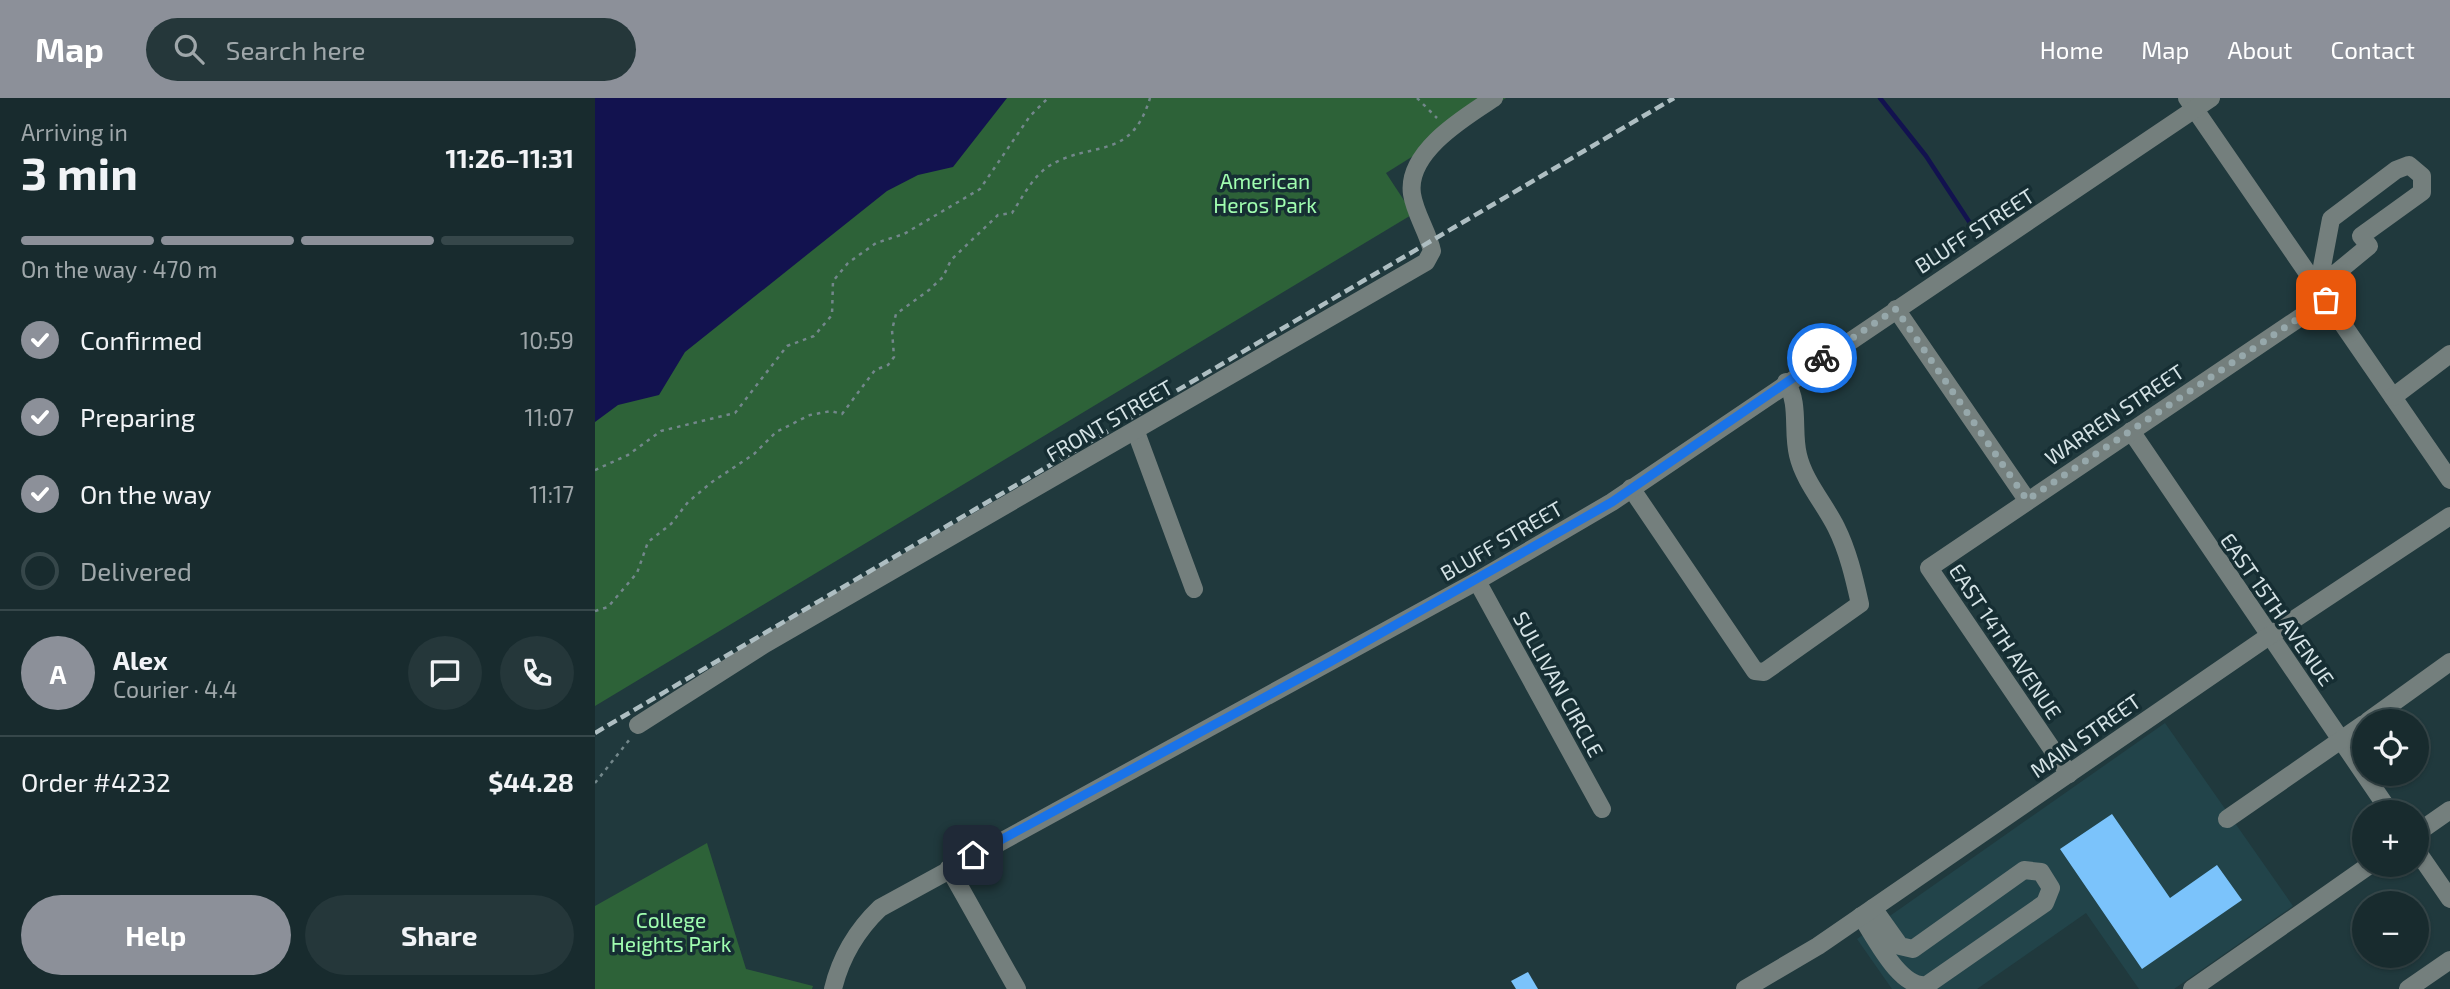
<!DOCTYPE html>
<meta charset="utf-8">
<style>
body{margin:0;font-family:"Exo 2",sans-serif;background:#25373a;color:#f1f3f6;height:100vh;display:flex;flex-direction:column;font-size:26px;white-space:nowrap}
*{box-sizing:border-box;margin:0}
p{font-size:23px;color:#9fa7aa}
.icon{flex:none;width:38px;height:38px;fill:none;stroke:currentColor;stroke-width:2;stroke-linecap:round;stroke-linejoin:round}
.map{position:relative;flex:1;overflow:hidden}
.sheet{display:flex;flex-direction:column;background:#182b2e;width:595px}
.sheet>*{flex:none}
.controls{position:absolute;left:1757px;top:611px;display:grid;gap:14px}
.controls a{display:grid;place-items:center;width:77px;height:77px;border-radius:50%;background:#182b2e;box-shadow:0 2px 5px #0004,0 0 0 2px #36474a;font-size:35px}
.pin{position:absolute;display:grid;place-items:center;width:60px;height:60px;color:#fff;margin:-30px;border-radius:14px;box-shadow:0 4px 10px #0006}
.courier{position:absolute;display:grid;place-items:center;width:70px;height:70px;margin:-35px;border:5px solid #1a73e8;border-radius:50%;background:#fff;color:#222;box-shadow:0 2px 9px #0007}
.overview em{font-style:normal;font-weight:700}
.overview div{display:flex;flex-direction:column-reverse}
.overview{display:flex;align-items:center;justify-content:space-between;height:119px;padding:0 21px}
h1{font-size:46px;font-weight:700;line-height:52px}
.bar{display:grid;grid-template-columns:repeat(4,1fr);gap:10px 7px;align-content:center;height:84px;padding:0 21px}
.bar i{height:9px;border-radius:5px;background:#36474a}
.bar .on{background:#8c9099}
.bar p{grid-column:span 4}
.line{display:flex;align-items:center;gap:18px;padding:0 21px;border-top:2px solid #36474a}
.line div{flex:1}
.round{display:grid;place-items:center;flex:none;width:74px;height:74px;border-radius:37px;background:#25373a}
ol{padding:0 21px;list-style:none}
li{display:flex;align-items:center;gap:21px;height:77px}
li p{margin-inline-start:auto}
li .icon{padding:7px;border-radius:50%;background:#8c9099;color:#fff;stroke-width:4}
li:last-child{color:#9fa7aa}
li i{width:38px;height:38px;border:4px solid #36474a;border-radius:50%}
.cta{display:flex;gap:14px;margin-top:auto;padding:14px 21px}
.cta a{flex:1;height:80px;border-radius:42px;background:#8c9099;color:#fff;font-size:28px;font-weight:700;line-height:80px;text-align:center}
.cta a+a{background:#25373a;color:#f1f3f6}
header{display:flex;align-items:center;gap:42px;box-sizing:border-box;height:98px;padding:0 35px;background:#8c9099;color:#fff}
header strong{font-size:33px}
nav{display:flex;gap:38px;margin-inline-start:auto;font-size:24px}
.search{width:490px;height:63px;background:#25373a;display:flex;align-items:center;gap:18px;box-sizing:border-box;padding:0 24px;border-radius:38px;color:#9fa7aa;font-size:26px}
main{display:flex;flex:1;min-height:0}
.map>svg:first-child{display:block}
.built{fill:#22444a}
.green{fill:#2d6238}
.water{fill:#12124f}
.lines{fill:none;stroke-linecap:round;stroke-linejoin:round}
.stream{stroke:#12124f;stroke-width:4.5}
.building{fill:#7bc3fb}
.path{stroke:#73878b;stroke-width:2.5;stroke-dasharray:3.5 5;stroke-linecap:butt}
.minor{stroke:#747f7d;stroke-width:18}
.rail{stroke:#aebec2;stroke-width:4.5;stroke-dasharray:10 5;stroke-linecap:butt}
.done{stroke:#96a8ab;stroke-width:7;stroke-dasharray:0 12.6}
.route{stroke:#1a73e8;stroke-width:9}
.labels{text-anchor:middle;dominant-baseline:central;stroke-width:7;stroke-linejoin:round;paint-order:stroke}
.park-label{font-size:21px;fill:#a0fdb0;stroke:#162e33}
.street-label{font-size:21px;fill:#d5e3e6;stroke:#162e33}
</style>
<header>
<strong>Map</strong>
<div class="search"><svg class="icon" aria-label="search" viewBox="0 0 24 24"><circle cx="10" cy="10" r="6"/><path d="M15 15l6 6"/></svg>Search here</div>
<nav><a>Home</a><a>Map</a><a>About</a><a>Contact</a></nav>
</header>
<main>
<section class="sheet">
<div class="overview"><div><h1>3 min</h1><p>Arriving in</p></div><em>11:26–11:31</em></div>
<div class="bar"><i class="on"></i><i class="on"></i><i class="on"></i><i></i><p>On the way · 470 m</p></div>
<ol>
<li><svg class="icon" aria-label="check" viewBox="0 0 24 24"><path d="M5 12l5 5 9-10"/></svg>Confirmed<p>10:59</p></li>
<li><svg class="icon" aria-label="check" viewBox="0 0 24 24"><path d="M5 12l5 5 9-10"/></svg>Preparing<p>11:07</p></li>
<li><svg class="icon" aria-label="check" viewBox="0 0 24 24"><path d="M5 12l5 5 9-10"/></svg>On the way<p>11:17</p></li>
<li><i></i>Delivered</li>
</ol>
<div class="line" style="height:126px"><b class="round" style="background:#8c9099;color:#fff">A</b><div><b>Alex</b><p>Courier · 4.4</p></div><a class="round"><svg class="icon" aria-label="chat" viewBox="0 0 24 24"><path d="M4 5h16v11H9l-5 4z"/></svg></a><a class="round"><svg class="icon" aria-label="phone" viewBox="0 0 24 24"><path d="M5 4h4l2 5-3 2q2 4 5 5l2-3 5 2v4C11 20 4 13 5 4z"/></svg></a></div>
<div class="line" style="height:91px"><div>Order #4232</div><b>$44.28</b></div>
<div class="cta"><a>Help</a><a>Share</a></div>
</section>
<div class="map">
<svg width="1855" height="891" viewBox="0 0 1855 891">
<rect width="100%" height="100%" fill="#20393d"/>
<polygon class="built" points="1570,625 1698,808 1579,891 1544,891 1491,815 1382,891 1297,891 1262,841"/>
<g class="green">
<polygon points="342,0 911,0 791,75 818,116 0,608 0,275"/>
<polygon points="112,745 151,871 218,888 217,891 0,891 0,808"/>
</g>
<polygon class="water" points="0,0 412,0 358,69 323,77 292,93 90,254 64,297 23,307 0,324"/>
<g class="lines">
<polyline class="stream" points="1285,0 1331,58 1375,125"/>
</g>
<g class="building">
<polygon points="1517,716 1575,800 1622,767 1647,802 1547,871 1465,751"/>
<polygon points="933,874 943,891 921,891 916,883"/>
</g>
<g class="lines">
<g class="path">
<polyline points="822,0 842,20"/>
<polyline points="0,372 33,357 66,333 140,315 192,248 219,238 237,217 238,183 253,165 281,145 309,136 385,91 435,18 453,0"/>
<path d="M0 513 13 509 42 475 53 444 76 426 93 404 117 384 159 356 181 334 215 317 236 313 247 316 280 272 293 267 299 259 297 232 301 216 334 192 348 179 356 162 403 117 417 115C427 100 438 78 454 68 496 42 536 64 555 0"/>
<polyline points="0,685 35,641"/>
</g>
<g class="minor">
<polyline points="1592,0 1855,382"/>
<polygon points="1814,67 1827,78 1827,94 1766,138 1774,148 1723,190 1736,121 1801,72"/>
<polyline points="1301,211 1432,402"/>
<polyline points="1798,299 1855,256"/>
<polyline points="1536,333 1795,714"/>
<polyline points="541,334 599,491"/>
<path d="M1036 390 1160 573 1169 574 1265 506C1259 479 1253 453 1241 429 1229 405 1209 383 1203 357 1197 333 1205 305 1191 284"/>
<polyline points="882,483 1007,711"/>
<polyline points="1773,623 1855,564"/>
<path d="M43 627 170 546 831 164 837 153C833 134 820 116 817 96 811 54 870 19 899 0"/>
<polyline points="1474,676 1334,470 1731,202"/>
<polyline points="1632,721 1769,626"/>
<polyline points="1822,735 1855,712"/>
<polyline points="1822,753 1855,801"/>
<polyline points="354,770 422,891"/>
<path d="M1266 818C1280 839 1305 891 1332 887L1450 805 1456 790 1446 774 1429 772 1318 851 1305 848 1278 810"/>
<path d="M238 891C246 858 261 833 285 810L882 483 1017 404 1616 0"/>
<polyline points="1150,891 1223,848 1674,538 1855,418"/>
<polyline points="1597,891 1776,766"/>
<polyline points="1813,891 1855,862"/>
</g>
<polyline class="rail" points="0,635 1079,0"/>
</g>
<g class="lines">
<polyline class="done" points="1227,260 1301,211 1432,402 1731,202"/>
<polyline class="route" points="378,757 735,564 1017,404 1227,260"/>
</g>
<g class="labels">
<g class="park-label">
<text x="670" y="82">American<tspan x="670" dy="24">Heros Park</tspan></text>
<text x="76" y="821">College<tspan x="76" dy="24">Heights Park</tspan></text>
</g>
<g class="street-label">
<text transform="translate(1379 132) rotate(-33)">BLUFF STREET</text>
<text transform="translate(1519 316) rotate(-34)">WARREN STREET</text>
<text transform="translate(514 322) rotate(-30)">FRONT STREET</text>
<text transform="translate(906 442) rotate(-30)">BLUFF STREET</text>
<text transform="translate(1683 511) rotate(55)">EAST 15TH AVENUE</text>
<text transform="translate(1411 543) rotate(56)">EAST 14TH AVENUE</text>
<text transform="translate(964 586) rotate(61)">SULLIVAN CIRCLE</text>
<text transform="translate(1490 637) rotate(-35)">MAIN STREET</text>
</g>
</g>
</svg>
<div class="controls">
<a><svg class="icon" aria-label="locate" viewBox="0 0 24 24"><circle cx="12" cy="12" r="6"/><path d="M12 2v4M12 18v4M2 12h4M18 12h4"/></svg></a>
<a>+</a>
<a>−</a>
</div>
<div class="pin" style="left:1731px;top:202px;background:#ea580c"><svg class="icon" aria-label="bag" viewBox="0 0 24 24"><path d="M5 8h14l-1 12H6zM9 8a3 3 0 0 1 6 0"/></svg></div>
<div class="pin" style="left:378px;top:757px;background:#1f2937"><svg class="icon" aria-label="home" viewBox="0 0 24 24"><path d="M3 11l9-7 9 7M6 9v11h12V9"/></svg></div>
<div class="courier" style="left:1227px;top:260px"><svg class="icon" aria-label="bike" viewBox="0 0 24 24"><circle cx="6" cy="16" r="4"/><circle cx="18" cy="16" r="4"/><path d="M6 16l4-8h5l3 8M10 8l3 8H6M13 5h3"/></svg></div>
</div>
</main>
